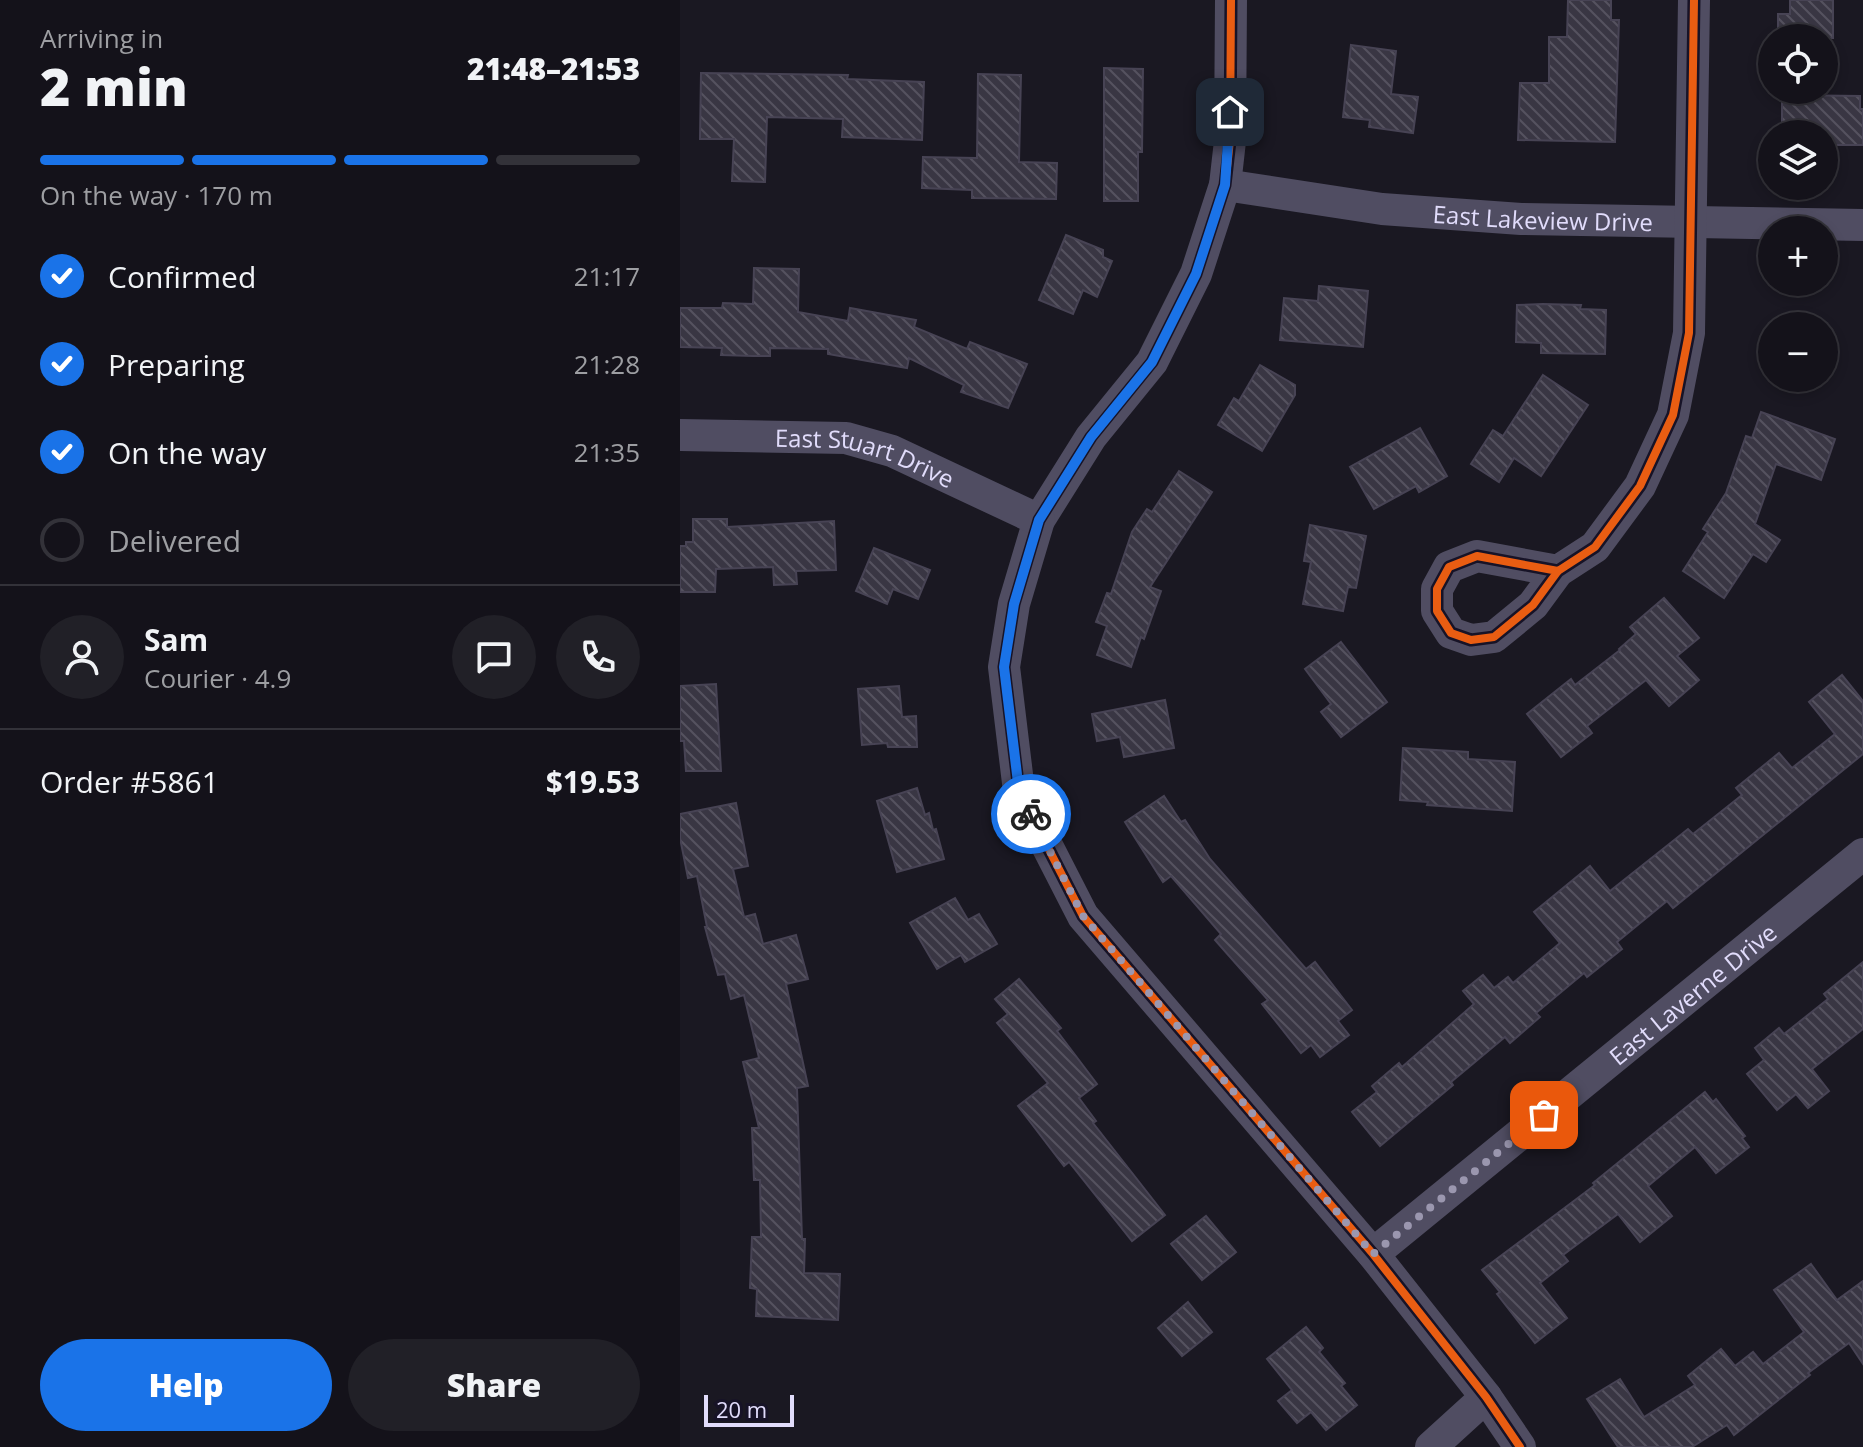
<!DOCTYPE html>
<meta charset="utf-8">
<style>
body{margin:0;font-family:"Open Sans",sans-serif;background:#212027;color:#f1f3f6;height:100vh;display:flex;flex-direction:column;font-size:30px;white-space:nowrap}
*{box-sizing:border-box;margin:0}
p{font-size:26px;color:#9d9ea2}
.icon{flex:none;width:44px;height:44px;fill:none;stroke:currentColor;stroke-width:2;stroke-linecap:round;stroke-linejoin:round}
.map{position:relative;flex:1;overflow:hidden}
.side{display:flex;flex-direction:column;background:#14121a;width:680px}
.side>*{flex:none}
.fabs{position:absolute;left:1078px;top:24px;display:grid;gap:16px}
.fabs a{display:grid;place-items:center;width:80px;height:80px;border-radius:50%;background:#14121a;box-shadow:0 4px 12px #0003,0 0 0 2px #333239;font-size:40px}
.scale{position:absolute;left:24px;bottom:20px;width:90px;box-sizing:border-box;padding-left:8px;border:4px solid #e1dcfb;border-top:0;font-size:22px;line-height:28px;white-space:nowrap;color:#e1dcfb;-webkit-text-stroke:6px #171327;paint-order:stroke}
.pin{position:absolute;display:grid;place-items:center;width:68px;height:68px;color:#fff;margin:-34px;border-radius:16px;box-shadow:0 4px 12px #0006}
.courier{position:absolute;display:grid;place-items:center;width:80px;height:80px;margin:-40px;border:6px solid #1a73e8;border-radius:50%;background:#fff;color:#222;box-shadow:0 2px 10px #0007}
.head em{font-style:normal;font-weight:800}
.head div{display:flex;flex-direction:column-reverse}
.head{display:flex;align-items:center;justify-content:space-between;height:136px;padding:0 40px}
h1{font-size:52px;font-weight:800;line-height:60px}
.bar{display:grid;grid-template-columns:repeat(4,1fr);gap:12px 8px;align-content:center;height:96px;padding:0 40px}
.bar i{height:10px;border-radius:6px;background:#333239}
.bar .active{background:#1a73e8}
.bar p{grid-column:span 4}
.line{display:flex;align-items:center;gap:20px;padding:0 40px;border-top:2px solid #333239}
.line div{flex:1}
.round{display:grid;place-items:center;flex:none;width:84px;height:84px;border-radius:42px;background:#212027}
ol{padding:0 40px;list-style:none}
li{display:flex;align-items:center;gap:24px;height:88px}
li p{margin-inline-start:auto}
li .icon{padding:8px;border-radius:50%;background:#1a73e8;color:#fff;stroke-width:4}
li:last-child{color:#9d9ea2}
li i{width:44px;height:44px;border:4px solid #333239;border-radius:50%}
.primary-button{display:flex;gap:16px;margin-top:auto;padding:16px 40px}
.primary-button a{flex:1;height:92px;border-radius:48px;background:#1a73e8;color:#fff;font-size:32px;font-weight:800;line-height:92px;text-align:center}
.primary-button a+a{background:#212027;color:#f1f3f6}
main{display:flex;flex:1;min-height:0}
.map>svg:first-child{display:block}
.building{fill:url(#building-back-hatch);stroke:#474354;stroke-width:2}
.lines{fill:none;stroke-linecap:round;stroke-linejoin:round}
.minor{stroke:#504d62;stroke-width:32}
.cycleway-casing{stroke:#171327;stroke-width:13}
.cycleway{stroke:#e95d12;stroke-width:8}
.done{stroke:#9b97af;stroke-width:8;stroke-dasharray:0 14.4}
.route{stroke:#1a73e8;stroke-width:10}
.labels{text-anchor:middle;dominant-baseline:central;stroke-width:8;stroke-linejoin:round;paint-order:stroke}
.street-label{font-size:24px;fill:#e1dcfb;stroke:#171327}
</style>
<main>
<section class="side">
<div class="head"><div><h1>2 min</h1><p>Arriving in</p></div><em>21:48–21:53</em></div>
<div class="bar"><i class="active"></i><i class="active"></i><i class="active"></i><i></i><p>On the way · 170 m</p></div>
<ol>
<li><svg class="icon" aria-label="check" viewBox="0 0 24 24"><path d="M5 12l5 5 9-10"/></svg>Confirmed<p>21:17</p></li>
<li><svg class="icon" aria-label="check" viewBox="0 0 24 24"><path d="M5 12l5 5 9-10"/></svg>Preparing<p>21:28</p></li>
<li><svg class="icon" aria-label="check" viewBox="0 0 24 24"><path d="M5 12l5 5 9-10"/></svg>On the way<p>21:35</p></li>
<li><i></i>Delivered</li>
</ol>
<div class="line" style="height:144px"><a class="round"><svg class="icon" aria-label="person" viewBox="0 0 24 24"><circle cx="12" cy="8" r="4"/><path d="M4 21q1-7 8-7t8 7"/></svg></a><div><b>Sam</b><p>Courier · 4.9</p></div><a class="round"><svg class="icon" aria-label="chat" viewBox="0 0 24 24"><path d="M4 5h16v11H9l-5 4z"/></svg></a><a class="round"><svg class="icon" aria-label="phone" viewBox="0 0 24 24"><path d="M5 4h4l2 5-3 2q2 4 5 5l2-3 5 2v4C11 20 4 13 5 4z"/></svg></a></div>
<div class="line" style="height:104px"><div>Order #5861</div><b>$19.53</b></div>
<div class="primary-button"><a>Help</a><a>Share</a></div>
</section>
<div class="map">
<svg width="1183" height="1447" viewBox="0 0 1183 1447">
<defs>
<pattern id="building-back-hatch" width="6" height="6" patternUnits="userSpaceOnUse" patternTransform="scale(2)"><rect width="6" height="6" fill="#393643"/><path d="M-1 5l2 2M0 0l6 6M5-1l2 2" fill="none" stroke="#55525f"/></pattern>
</defs>
<rect width="100%" height="100%" fill="#1a1822"/>
<g class="building">
<polygon points="888,0 931,0 931,20 939,20 935,142 838,140 840,83 869,83 869,37 887,37"/>
<polygon points="1110,0 1153,0 1153,38 1098,38 1098,14 1110,14"/>
<polygon points="671,45 716,51 711,94 738,97 733,133 689,127 690,120 663,117"/>
<polygon points="424,68 463,69 462,152 458,152 458,201 424,201"/>
<polygon points="21,73 168,75 167,79 244,82 242,140 162,137 163,119 87,117 85,182 52,181 54,139 20,139"/>
<polygon points="298,74 341,75 339,162 377,163 376,199 292,198 292,190 242,188 243,157 297,158"/>
<polygon points="1102,95 1180,96 1180,109 1183,109 1183,145 1144,145 1144,134 1102,134"/>
<polygon points="386,235 423,250 423,257 432,261 417,297 403,290 393,314 359,300"/>
<polygon points="74,268 119,269 118,312 168,321 170,308 236,320 234,327 287,349 290,342 347,364 328,408 281,392 284,385 229,358 227,368 148,354 148,349 90,348 90,356 73,356 41,355 42,348 0,347 0,308 42,308 43,303 73,304"/>
<polygon points="639,286 688,291 683,347 600,340 604,298 638,301"/>
<polygon points="863,304 901,305 900,309 926,310 925,354 861,353 861,343 836,342 837,305"/>
<polygon points="580,365 615,385 615,395 582,451 538,425 554,398 559,401"/>
<polygon points="863,375 908,405 861,476 834,458 819,482 791,464 813,430 823,436"/>
<polygon points="1081,412 1155,439 1141,480 1096,464 1075,524 1100,540 1086,562 1073,554 1044,598 1003,571 1028,532 1023,529 1046,493 1066,436 1072,438"/>
<polygon points="740,428 767,476 739,492 736,486 694,509 670,467"/>
<polygon points="499,471 532,492 470,587 481,591 464,639 461,637 451,667 417,655 427,626 416,622 427,593 431,594 452,532 467,509 472,512"/>
<polygon points="13,519 47,519 47,527 154,521 156,570 116,571 117,584 94,585 93,567 36,569 35,592 0,592 0,546 6,546 6,542 13,542"/>
<polygon points="630,525 686,536 676,588 668,587 663,611 623,604 631,562 624,561"/>
<polygon points="194,548 250,570 238,599 213,589 207,604 176,591"/>
<polygon points="984,598 1019,638 997,656 1019,680 989,706 966,680 907,726 912,733 881,757 847,714 891,679 895,685 940,650 939,649 956,634 950,627"/>
<polygon points="661,642 707,702 661,737 641,712 651,704 625,669"/>
<polygon points="1162,675 1183,701 1183,754 993,908 987,901 937,942 942,949 907,977 904,973 856,1013 860,1017 830,1043 825,1037 771,1082 773,1085 700,1146 672,1112 697,1092 692,1086 719,1063 722,1067 794,1004 783,991 803,975 814,988 828,977 833,983 880,943 854,912 910,866 930,891 1008,829 1013,834 1062,795 1056,788 1099,753 1112,768 1155,734 1129,702"/>
<polygon points="36,684 41,771 6,771 4,741 0,741 0,686"/>
<polygon points="219,686 222,717 236,716 237,747 208,747 207,743 182,745 178,689"/>
<polygon points="485,700 494,748 444,757 440,737 417,741 412,714"/>
<polygon points="723,748 788,752 788,759 835,762 832,811 747,805 748,802 720,800"/>
<polygon points="237,788 245,815 249,813 253,830 256,829 264,859 217,872 197,801"/>
<polygon points="484,796 501,822 505,820 530,859 626,969 635,962 672,1010 658,1021 669,1035 640,1057 631,1045 621,1053 582,1004 588,1000 535,940 541,934 491,876 483,882 445,822"/>
<polygon points="56,803 68,866 53,869 64,917 75,914 83,944 116,935 128,979 106,984 128,1086 117,1088 122,1239 125,1239 124,1273 160,1274 158,1320 76,1316 77,1289 70,1288 72,1237 81,1237 80,1180 74,1180 72,1128 79,1128 63,1062 79,1058 64,995 51,999 45,974 38,975 25,927 27,927 17,876 8,878 0,838 0,814"/>
<polygon points="275,898 288,920 299,914 317,944 285,962 281,955 257,969 230,923"/>
<polygon points="1183,962 1183,1029 1132,1069 1149,1091 1128,1108 1116,1094 1097,1110 1067,1074 1084,1060 1075,1048 1099,1028 1104,1034 1148,999 1144,994"/>
<polygon points="339,979 381,1028 377,1031 417,1084 399,1098 416,1121 413,1123 485,1215 452,1241 389,1162 384,1166 338,1106 368,1083 317,1023 328,1014 315,999"/>
<polygon points="1025,1092 1033,1102 1036,1099 1065,1136 1062,1138 1069,1147 1036,1173 1015,1147 968,1186 992,1216 960,1242 938,1214 883,1255 888,1261 860,1283 887,1318 855,1343 817,1294 820,1292 802,1270 915,1185 913,1183"/>
<polygon points="526,1216 556,1252 522,1280 491,1244"/>
<polygon points="1131,1264 1157,1300 1183,1281 1183,1364 1169,1343 1128,1373 1130,1375 1054,1435 1047,1425 1012,1447 938,1447 907,1399 940,1379 964,1417 1015,1385 1008,1376 1041,1349 1055,1366 1073,1352 1083,1364 1124,1332 1094,1290"/>
<polygon points="508,1302 532,1332 502,1356 478,1328"/>
<polygon points="626,1327 643,1348 639,1352 665,1383 661,1386 677,1405 646,1430 631,1412 617,1423 598,1401 612,1390 587,1359"/>
</g>
<g class="lines">
<g class="minor">
<polyline points="551,0 550,141 545,185 516,274 472,362 411,437 359,520 334,604 324,667 339,791 403,916 693,1254 806,1397 840,1447"/>
<path id="s1" d="M545 185 702 209 841 219 1183 225"/>
<path id="s2" d="M0 435 166 438 212 451 359 520"/>
<polyline points="878,571 797,556 769,567 757,589 757,611 771,633 791,640 814,637 853,605 878,571 915,547 960,486 993,415 1009,333 1014,0"/>
<path id="s3" d="M693 1254 1183 854"/>
<polyline points="751,1447 806,1397"/>
</g>
<defs>
<g id="cycleway">
<polyline points="551,0 550,141 545,185 516,274 472,362 411,437 359,520 334,604 324,667 339,791 403,916 693,1254 806,1397 840,1447"/>
<polyline points="878,571 797,556 769,567 757,589 757,611 771,633 791,640 814,637 853,605 878,571 915,547 960,486 993,415 1009,333 1014,0"/>
</g>
</defs>
<use href="#cycleway" class="cycleway-casing"/>
<use href="#cycleway" class="cycleway"/>
</g>
<g class="lines">
<polyline class="done" points="351,814 403,916 693,1254 864,1115"/>
<polyline class="route" points="351,814 339,791 324,667 334,604 359,520 411,437 472,362 516,274 545,185 550,112"/>
</g>
<g class="labels">
<g class="street-label">
<text stroke="none"><textPath href="#s1" startOffset="320">East Lakeview Drive</textPath></text>
<text stroke="none"><textPath href="#s2" startOffset="188">East Stuart Drive</textPath></text>
<text stroke="none"><textPath href="#s3" startOffset="412">East Laverne Drive</textPath></text>
</g>
</g>
</svg>
<div class="fabs">
<a><svg class="icon" aria-label="locate" viewBox="0 0 24 24"><circle cx="12" cy="12" r="6"/><path d="M12 2v4M12 18v4M2 12h4M18 12h4"/></svg></a>
<a><svg class="icon" aria-label="layers" viewBox="0 0 24 24"><path d="M12 4l9 5-9 5-9-5zM3 14l9 5 9-5"/></svg></a>
<a>+</a>
<a>−</a>
</div>
<div class="scale">20 m</div>
<div class="pin" style="left:864px;top:1115px;background:#ea580c"><svg class="icon" aria-label="bag" viewBox="0 0 24 24"><path d="M5 8h14l-1 12H6zM9 8a3 3 0 0 1 6 0"/></svg></div>
<div class="pin" style="left:550px;top:112px;background:#1f2937"><svg class="icon" aria-label="home" viewBox="0 0 24 24"><path d="M3 11l9-7 9 7M6 9v11h12V9"/></svg></div>
<div class="courier" style="left:351px;top:814px"><svg class="icon" aria-label="bike" viewBox="0 0 24 24"><circle cx="6" cy="16" r="4"/><circle cx="18" cy="16" r="4"/><path d="M6 16l4-8h5l3 8M10 8l3 8H6M13 5h3"/></svg></div>
</div>
</main>
